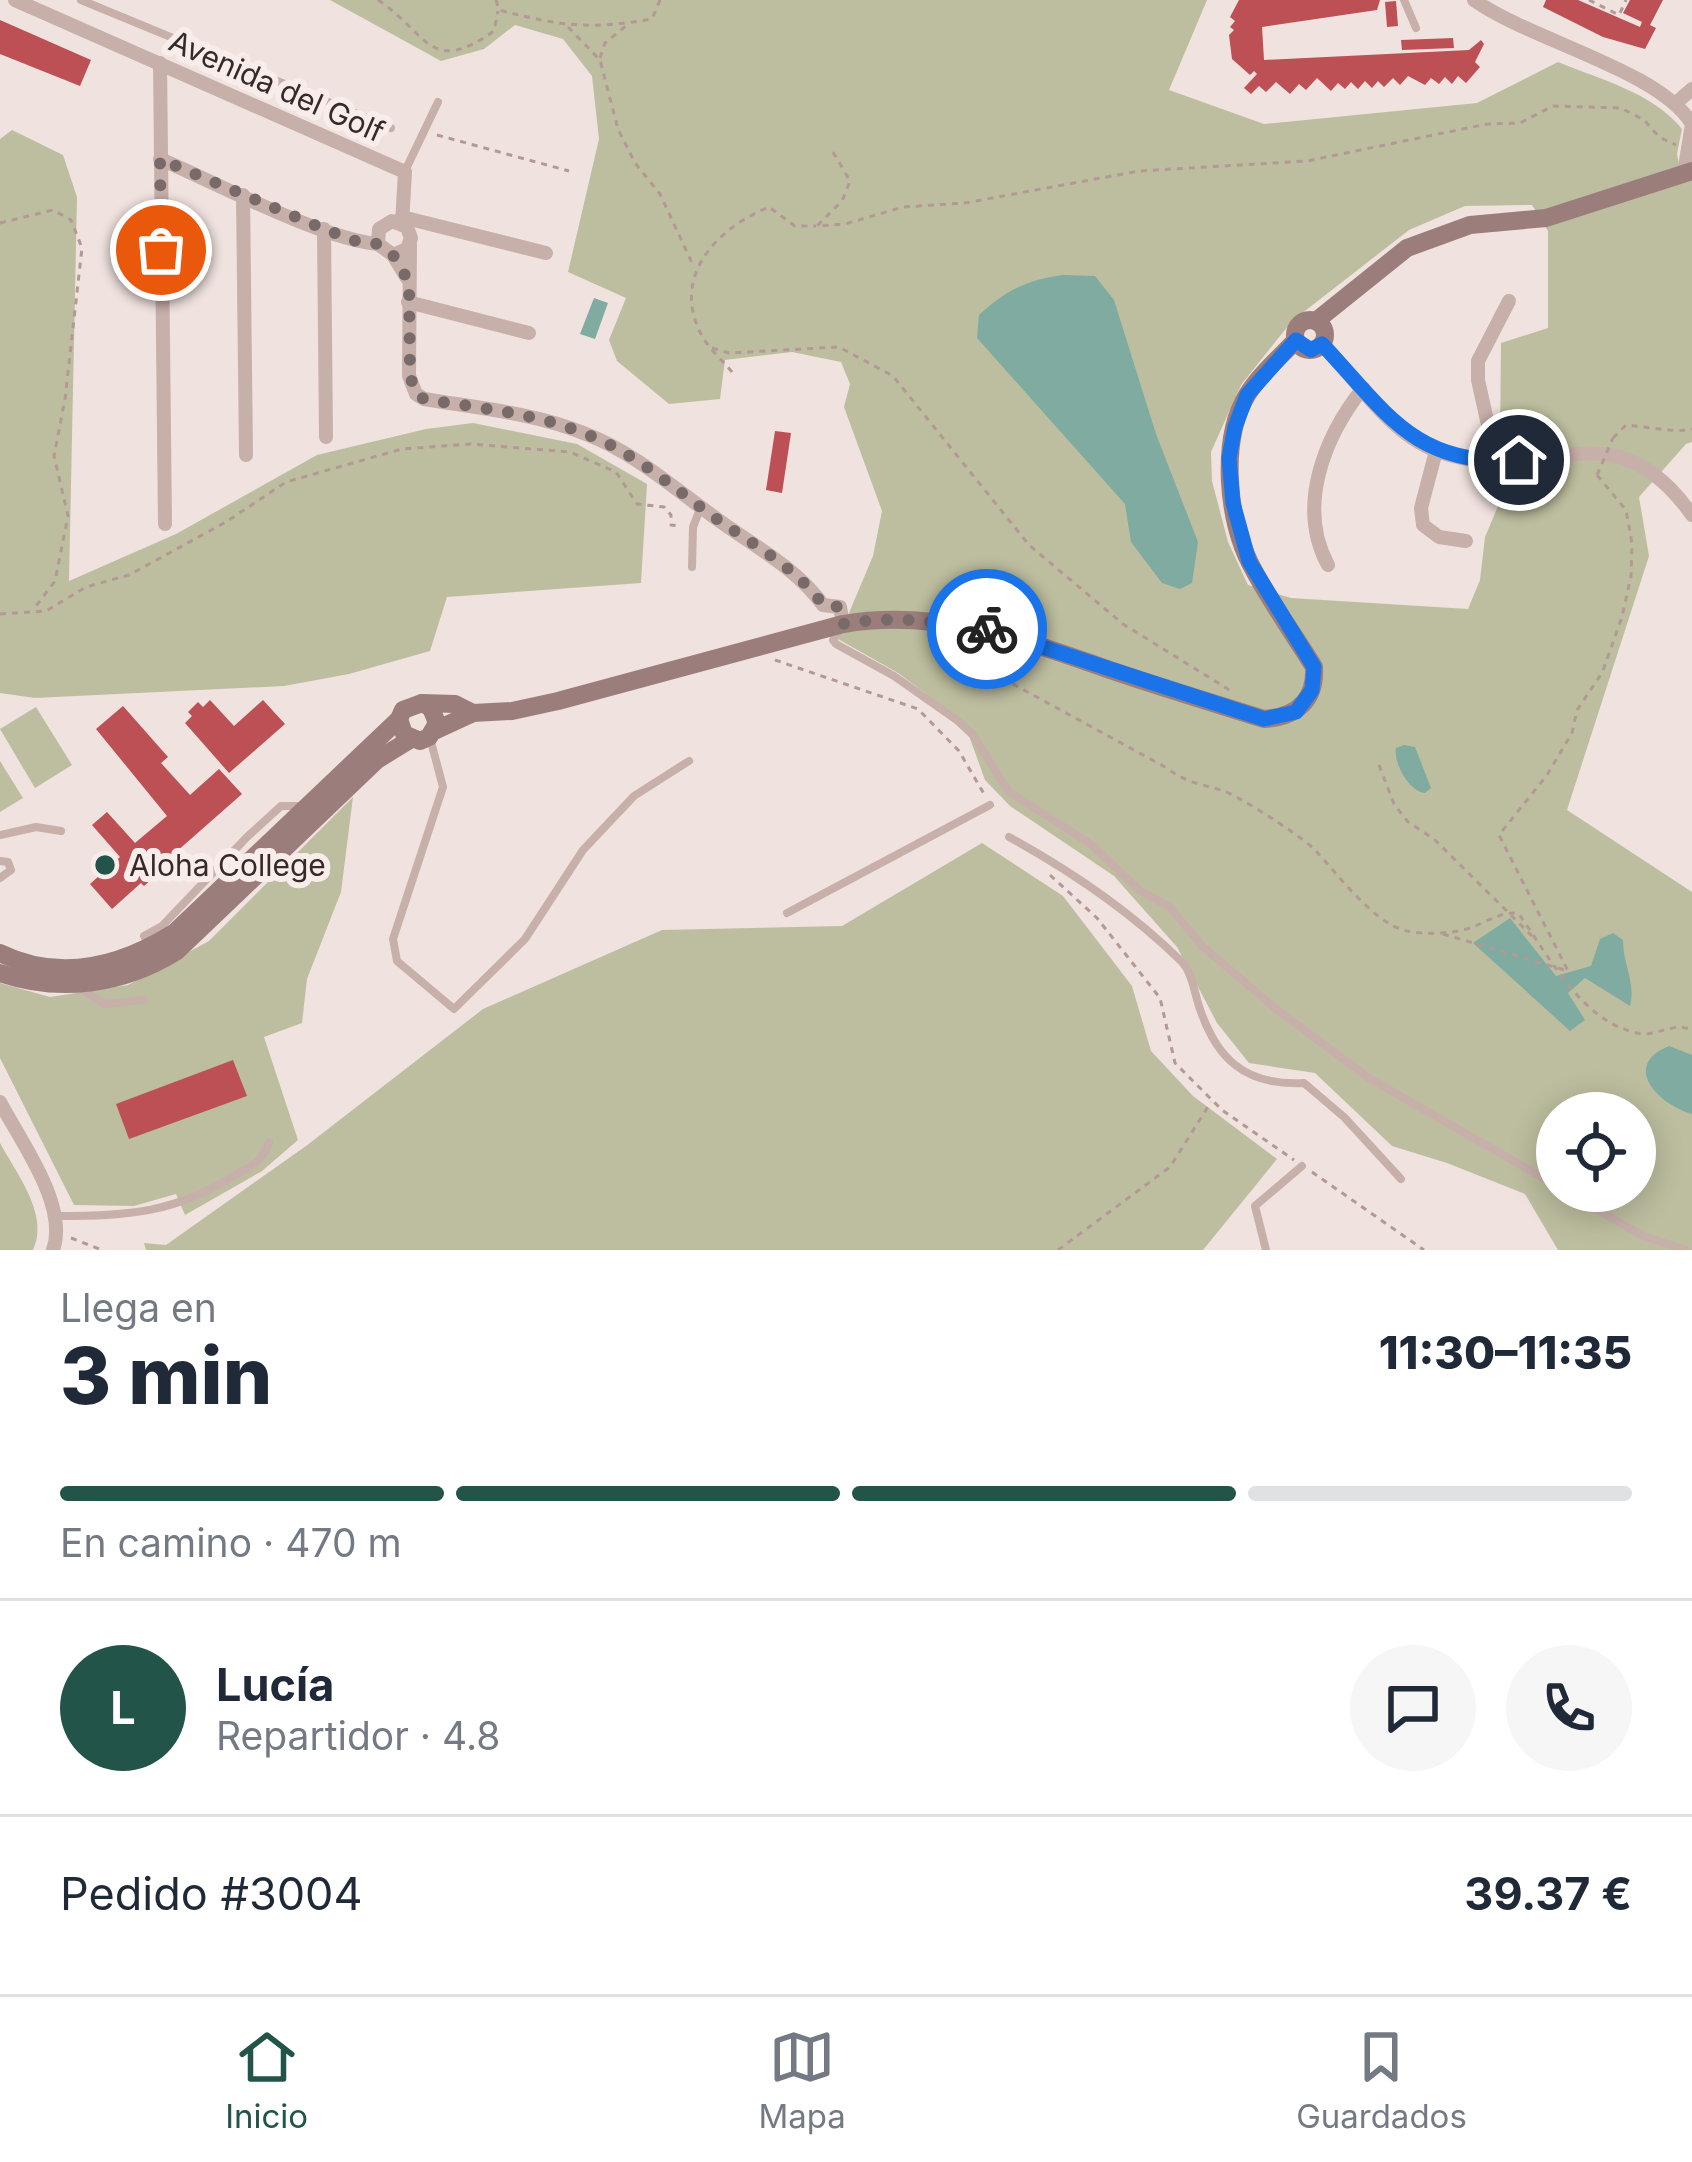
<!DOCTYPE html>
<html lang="es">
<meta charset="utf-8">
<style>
body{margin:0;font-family:Inter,sans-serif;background:#f6f6f7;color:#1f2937;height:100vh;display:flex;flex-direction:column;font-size:45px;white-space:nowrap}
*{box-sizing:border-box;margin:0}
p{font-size:39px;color:#747a83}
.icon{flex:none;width:66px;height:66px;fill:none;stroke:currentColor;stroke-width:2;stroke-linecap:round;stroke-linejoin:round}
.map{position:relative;height:1250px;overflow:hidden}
.side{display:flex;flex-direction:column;background:#fff;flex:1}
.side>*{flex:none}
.buttons{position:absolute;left:1536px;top:1092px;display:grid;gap:24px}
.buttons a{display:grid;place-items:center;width:120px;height:120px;border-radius:50%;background:#fff;box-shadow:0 6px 30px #0003;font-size:60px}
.pin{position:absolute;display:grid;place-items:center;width:102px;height:102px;color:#fff;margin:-51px;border:6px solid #fff;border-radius:50%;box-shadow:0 3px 12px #0007}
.courier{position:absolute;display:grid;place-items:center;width:120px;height:120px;margin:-60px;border:9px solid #1a73e8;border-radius:50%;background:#fff;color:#222;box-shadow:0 3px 15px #0007}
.overview em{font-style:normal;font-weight:800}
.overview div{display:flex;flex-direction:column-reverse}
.overview{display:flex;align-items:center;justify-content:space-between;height:204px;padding:0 60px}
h1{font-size:78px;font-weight:800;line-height:90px}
.bar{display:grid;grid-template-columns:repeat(4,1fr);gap:18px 12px;align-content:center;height:144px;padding:0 60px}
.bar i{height:15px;border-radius:9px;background:#e0e1e3}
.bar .active{background:#225449}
.bar p{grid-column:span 4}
.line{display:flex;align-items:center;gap:30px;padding:0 60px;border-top:3px solid #e0e1e3}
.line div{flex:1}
.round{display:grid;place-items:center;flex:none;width:126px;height:126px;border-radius:63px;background:#f6f6f7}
.dock{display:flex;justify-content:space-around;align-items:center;height:168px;border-top:3px solid #e0e1e3;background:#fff;font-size:33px;color:#747a83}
.dock a{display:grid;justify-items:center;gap:6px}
.dock .active{color:#225449}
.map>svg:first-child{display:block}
.green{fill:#bdbe9f;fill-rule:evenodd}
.water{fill:#7faba0}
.building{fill:#bc5055}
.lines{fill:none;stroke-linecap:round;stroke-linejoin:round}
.path{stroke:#b39995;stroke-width:3;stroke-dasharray:6 6;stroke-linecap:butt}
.lane{stroke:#c7afaa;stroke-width:8}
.street{stroke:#c7afaa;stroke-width:14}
.secondary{stroke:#9b7e7c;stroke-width:18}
.path-bridge{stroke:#b39995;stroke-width:3;stroke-dasharray:6 6;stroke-linecap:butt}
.done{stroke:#776a68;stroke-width:12;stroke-dasharray:0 21.6}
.route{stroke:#1a73e8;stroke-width:15}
.poi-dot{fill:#225449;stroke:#f8edea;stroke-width:4.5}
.labels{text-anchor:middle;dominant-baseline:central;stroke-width:12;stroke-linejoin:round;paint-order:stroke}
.street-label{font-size:30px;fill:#362a29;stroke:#f8edea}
.poi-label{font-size:30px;fill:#362a29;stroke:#f8edea;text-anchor:start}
</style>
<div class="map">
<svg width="1692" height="1250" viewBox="0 0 1692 1250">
<rect width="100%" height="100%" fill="#f0e2de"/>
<g class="green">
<path d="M330 0H1207L1169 90 1264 124 1477 103 1558 62C1601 80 1652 92 1682 129L1677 154 1682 179 1692 178V442L1686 444 1639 497 1649 556 1567 810 1692 892V1250H1558L1525 1194 1447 1163 1392 1146 1315 1073 1249 1063 1217 1023 1177 947 1114 876 1010 806 985 780 964 722 898 673 838 639 873 556 882 511 844 407 850 384 841 362 792 352 725 360 720 399 669 404 617 361 609 340 626 298 568 272 599 139 592 76 563 39 515 25 484 49 441 61ZM1532 205 1548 231V328L1501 343 1500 443 1512 473 1485 537 1480 580 1468 609 1291 598 1248 585 1228 542 1212 481 1211 452 1241 385 1292 321 1409 230 1465 206ZM1557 1113H1635V1191H1557Z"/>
<polygon points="12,130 63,155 77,197 69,581 176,534 317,455 426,429 473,423 577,444 647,484 641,583 447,597 430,651 349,674 284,686 35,698 0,693 0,139"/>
<polygon points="36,707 72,765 35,788 0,729"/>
<polygon points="0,761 23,798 0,812"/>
<polygon points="353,797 341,892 307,979 302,1023 264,1037 298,1140 262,1171 185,1215 176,1194 134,1206 74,1205 0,1058 0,983 50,997 128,985 209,941"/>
<polygon points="982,843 1063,896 1132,986 1151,1051 1193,1096 1277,1159 1203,1250 146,1250 144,1243 166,1245 306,1146 483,1009 662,930 842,926"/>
<path d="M0 1143C16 1173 50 1215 33 1250H0Z"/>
</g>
<g class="water">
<path d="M1063 275 1095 276 1114 300 1156 434 1198 542 1192 583 1180 589 1162 583 1131 542 1125 504 977 338 979 315C1006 290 1027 280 1063 275Z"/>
<polygon points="594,298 608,303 595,339 580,334"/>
<path d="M1404 745 1415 747 1431 788 1425 793C1409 792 1393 762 1396 748Z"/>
<path d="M1510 918 1556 976 1591 966 1600 939 1613 933 1623 940C1623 965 1636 983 1630 1006L1585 978 1568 993 1585 1020 1570 1031 1473 943Z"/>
<path d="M1669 1046 1692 1055V1114C1659 1105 1620 1066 1669 1046Z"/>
</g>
<g class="building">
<polygon points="1239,0 1380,0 1377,10 1262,27 1264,60 1469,50 1481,40 1484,44 1475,62 1480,67 1466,83 1458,76 1452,84 1445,77 1439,84 1431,78 1425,85 1408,76 1400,85 1393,78 1384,87 1378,81 1372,88 1365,81 1358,89 1351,82 1345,89 1338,83 1331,91 1317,78 1306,90 1299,84 1290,94 1276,82 1266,92 1259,86 1251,94 1244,88 1257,74 1254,71 1250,75 1232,59 1229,35 1234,30 1230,27 1235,21 1230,17"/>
<polygon points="1546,0 1578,0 1640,27 1642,22 1623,13 1630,0 1663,0 1650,25 1656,28 1645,49 1603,37 1543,7"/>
<polygon points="1396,1 1398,26 1387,27 1385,2"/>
<polygon points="0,20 91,60 80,86 0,54"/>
<polygon points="1453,38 1454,48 1402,50 1401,40"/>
<polygon points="775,431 791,433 782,493 766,490"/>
<polygon points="210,700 234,726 263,700 285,724 229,773 185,723 192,716 188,712 198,702 203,707"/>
<polygon points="123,706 168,757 161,763 190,795 219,769 242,794 151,874 154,877 144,886 141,883 112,909 90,884 120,857 92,825 107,812 135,843 167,816 96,729"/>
<polygon points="233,1060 247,1096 129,1139 116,1104"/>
</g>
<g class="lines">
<g class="path">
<path d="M378 0C428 33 429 77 494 31L498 11"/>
<path d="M496 0 499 10C561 26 588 30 652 19L660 0"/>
<polyline points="1589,0 1619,15 1626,0"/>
<polyline points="568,27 600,60 618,129 635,163 660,194 693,265"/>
<polyline points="600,58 605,43 627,25"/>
<polyline points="437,135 569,171"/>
<polyline points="833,152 850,181 842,201 817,226 845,224 903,207 965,203 1139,171 1307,161 1487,124 1520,123 1553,106 1621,108 1644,120 1659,137 1676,145"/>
<polyline points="0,223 53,210 71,220 82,248 65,399 54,456 68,516 55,581 33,610"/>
<polyline points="712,348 729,353 839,347 893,376 1029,545 1123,624 1231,691"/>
<path d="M732 372C722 360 708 348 701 334 671 276 717 228 769 207L795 226H816"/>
<polyline points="1613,438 1626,425 1677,431 1692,429"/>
<polyline points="0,614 46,611 86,587 129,575 226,522 286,482 402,449 470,444 570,452 616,472 637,504 664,507 671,515 671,525 680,526"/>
<path d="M941 641 949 649 1165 767C1189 784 1198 783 1224 791 1239 796 1306 839 1316 851 1337 874 1373 921 1403 930 1422 935 1448 934 1467 929 1486 923 1498 912 1518 913 1550 957 1581 1021 1637 1033 1656 1038 1672 1021 1692 1030"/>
<polyline points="775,660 918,709 959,751 984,794"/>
<polyline points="1379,765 1394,804 1408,822 1434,839 1532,936"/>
<polyline points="1050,875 1097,918 1160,998 1175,1063 1222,1110 1294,1160"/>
<polyline points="1443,934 1568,971 1499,835 1547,775 1572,733 1577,710 1602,673 1622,617 1631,576 1632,543 1626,510 1597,475"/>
<polyline points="1312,1172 1424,1250"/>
<polyline points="71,1238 102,1250"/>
<polyline points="1058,1250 1170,1167 1211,1102"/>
</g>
<g class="lane">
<polyline points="81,0 391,128"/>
<polyline points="1404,0 1416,28"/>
<polyline points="405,171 438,102"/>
<polyline points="692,567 693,527 700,509"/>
<polyline points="839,630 833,640 836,644 894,676 958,721 974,736 1008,791 1092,845 1139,890 1170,907 1201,945 1275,1008 1369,1078 1557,1186"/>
<polyline points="430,738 443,787 393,939 397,961 454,1009 525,939 583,850 634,796 689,761"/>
<polyline points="0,835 36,827 61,831"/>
<path d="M1009 837C1071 871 1130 911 1181 961 1191 971 1194 989 1198 1003 1215 1058 1244 1086 1304 1083L1344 1117 1401 1179"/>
<polyline points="0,861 8,862 11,870 0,878"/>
<polyline points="787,913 990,805"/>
<polyline points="149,946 144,936 162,926 247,837 281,806 300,806"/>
<polyline points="77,986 104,1004 144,1000"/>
<polyline points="1565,1191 1643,1236 1686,1250"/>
<path d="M57 1216C129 1216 175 1213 237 1174 252 1165 264 1160 269 1142"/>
<polyline points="1266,1250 1255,1206 1302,1166"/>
</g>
<g class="street">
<polyline points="15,0 405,172 402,223"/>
<path d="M1474 0C1532 41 1659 70 1692 124L1684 173"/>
<polyline points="160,63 165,524"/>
<polyline points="1676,103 1692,89"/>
<path d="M160 159C217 183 319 238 378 244"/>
<polyline points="243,195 246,455"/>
<polyline points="402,217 546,253"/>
<polyline points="324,229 326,437"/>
<path d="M410 244 409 376 416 394 424 399C478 408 535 413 586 434 638 454 679 493 724 524 759 549 798 570 823 605"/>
<polyline points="393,255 407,249 411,238 407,227 392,221 379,229 378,244 393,255 407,278"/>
<polyline points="408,302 529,333"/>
<path d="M1322 343C1355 379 1390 434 1437 451 1540 490 1610 399 1692 515"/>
<polyline points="1436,451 1421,508 1423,525 1439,537 1466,541"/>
<polyline points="1496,461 1478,380 1478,361 1509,301"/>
<path d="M1328 565C1296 506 1325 436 1363 388"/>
<polyline points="823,605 840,607 843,624"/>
<path d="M0 1102C21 1142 69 1206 53 1250"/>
</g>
<g class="secondary">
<circle cx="1310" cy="335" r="15"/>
<polyline points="1316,321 1407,248 1470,225 1546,218 1692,171"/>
<polyline points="422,703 455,704 473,713"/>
<path d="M434 731 473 713 512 711 558 701 843 624C938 608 1024 640 1113 671 1163 688 1213 703 1264 719 1296 717 1316 701 1314 667 1293 633 1269 600 1251 565 1227 520 1220 440 1247 395 1259 375 1280 357 1296 340"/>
<path d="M0 953C60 982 121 966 175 932L399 719 403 710 422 703 431 708 437 723 429 737 420 741 404 734 399 719"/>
<path d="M0 973C61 994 124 984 177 951L377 760 411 739"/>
</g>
<polyline class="path-bridge" points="1597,475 1613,438"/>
</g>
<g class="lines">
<path class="done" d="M161 250 160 159 324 229 358 242 378 244 393 255 409 282 410 376 416 394 424 399C478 408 535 413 586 434 638 454 679 493 724 524 759 548 798 570 823 605L840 607 843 624C893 615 938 622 987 629"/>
<path class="route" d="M987 629 1264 719 1296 712 1312 690 1314 667 1249 561 1233 503 1229 458 1235 427 1247 395 1296 340 1311 350 1322 344C1386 412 1415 467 1519 460"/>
</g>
<circle class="poi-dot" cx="105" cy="865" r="12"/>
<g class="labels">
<g class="street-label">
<text transform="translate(277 86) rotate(24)">Avenida del Golf</text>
</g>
<g class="poi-label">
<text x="129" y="865">Aloha College</text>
</g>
</g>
</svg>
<div class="buttons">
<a><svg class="icon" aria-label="locate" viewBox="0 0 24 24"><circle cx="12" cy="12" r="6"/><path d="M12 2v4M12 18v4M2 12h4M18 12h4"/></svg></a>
</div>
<div class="pin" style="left:161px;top:250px;background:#ea580c"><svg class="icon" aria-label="bag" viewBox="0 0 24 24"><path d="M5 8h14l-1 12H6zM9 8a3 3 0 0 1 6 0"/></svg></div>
<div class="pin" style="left:1519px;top:460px;background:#1f2937"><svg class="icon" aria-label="home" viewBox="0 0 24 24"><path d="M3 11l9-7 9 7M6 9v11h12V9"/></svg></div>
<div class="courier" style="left:987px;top:629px"><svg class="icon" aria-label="bike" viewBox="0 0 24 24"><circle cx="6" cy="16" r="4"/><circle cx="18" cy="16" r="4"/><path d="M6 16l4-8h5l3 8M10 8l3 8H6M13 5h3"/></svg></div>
</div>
<section class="side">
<div class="overview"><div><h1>3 min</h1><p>Llega en</p></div><em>11:30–11:35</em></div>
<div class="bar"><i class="active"></i><i class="active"></i><i class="active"></i><i></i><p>En camino · 470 m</p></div>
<div class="line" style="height:216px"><b class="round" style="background:#225449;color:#fff">L</b><div><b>Lucía</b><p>Repartidor · 4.8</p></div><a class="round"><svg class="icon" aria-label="chat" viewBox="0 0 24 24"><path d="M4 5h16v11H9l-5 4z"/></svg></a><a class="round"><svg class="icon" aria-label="phone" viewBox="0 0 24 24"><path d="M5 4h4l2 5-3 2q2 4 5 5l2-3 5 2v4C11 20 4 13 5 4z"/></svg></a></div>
<div class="line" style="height:156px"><div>Pedido #3004</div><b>39.37 €</b></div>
</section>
<nav class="dock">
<a class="active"><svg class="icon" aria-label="home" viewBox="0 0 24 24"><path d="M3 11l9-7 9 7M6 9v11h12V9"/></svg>Inicio</a>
<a><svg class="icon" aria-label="map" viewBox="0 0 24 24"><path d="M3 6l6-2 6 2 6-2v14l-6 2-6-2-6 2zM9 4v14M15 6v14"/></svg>Mapa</a>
<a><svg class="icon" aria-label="saved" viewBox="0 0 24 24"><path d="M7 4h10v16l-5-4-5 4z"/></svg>Guardados</a>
</nav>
